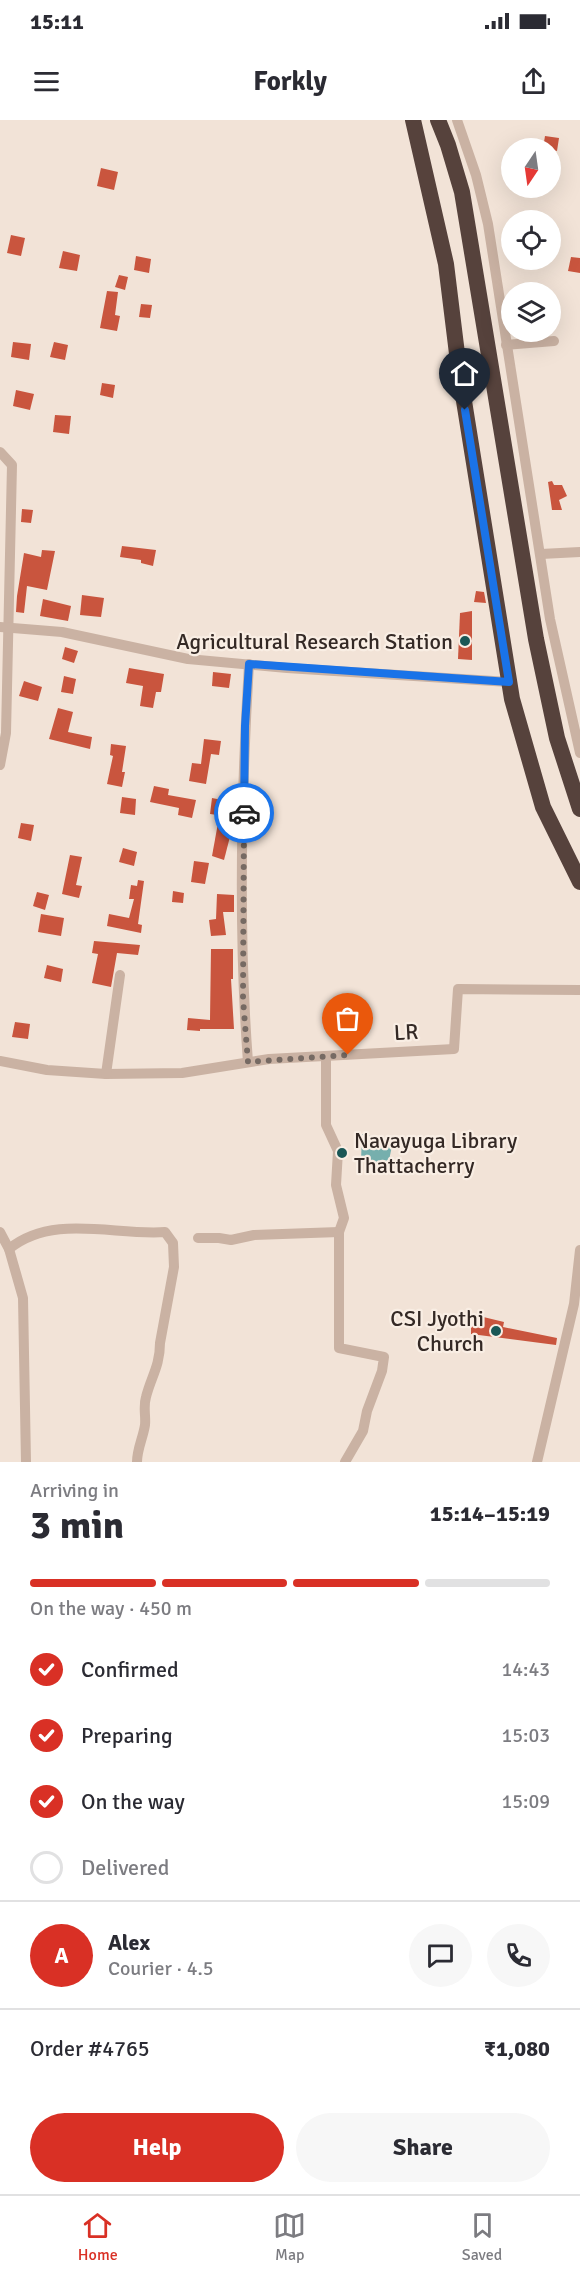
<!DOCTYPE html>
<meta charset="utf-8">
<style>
body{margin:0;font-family:Signika,sans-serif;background:#f7f7f7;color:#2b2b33;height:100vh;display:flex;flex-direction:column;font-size:22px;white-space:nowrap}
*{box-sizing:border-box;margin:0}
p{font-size:20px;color:#7c7c81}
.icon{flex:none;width:33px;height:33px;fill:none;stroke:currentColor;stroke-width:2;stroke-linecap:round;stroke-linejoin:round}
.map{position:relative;height:1342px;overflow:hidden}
.side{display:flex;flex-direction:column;background:#fff;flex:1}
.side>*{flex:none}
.needle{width:39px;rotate:193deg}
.controls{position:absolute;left:501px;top:18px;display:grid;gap:12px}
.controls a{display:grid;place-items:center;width:60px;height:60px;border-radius:50%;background:#fff;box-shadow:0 6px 24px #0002;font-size:30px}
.pin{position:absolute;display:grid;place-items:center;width:51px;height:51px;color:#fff;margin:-62px -26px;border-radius:50% 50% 50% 0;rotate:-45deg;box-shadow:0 0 6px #0007}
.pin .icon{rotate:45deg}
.courier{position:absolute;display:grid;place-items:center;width:60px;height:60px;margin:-30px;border:4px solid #1a73e8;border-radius:50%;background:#fff;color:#222;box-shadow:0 2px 8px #0007}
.headline em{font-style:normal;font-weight:700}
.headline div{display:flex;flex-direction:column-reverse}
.headline{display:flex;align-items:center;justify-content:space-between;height:102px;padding:0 30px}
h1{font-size:39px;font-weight:700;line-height:45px}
.bar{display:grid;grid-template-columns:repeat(4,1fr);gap:9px 6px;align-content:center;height:72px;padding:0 30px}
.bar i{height:8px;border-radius:4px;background:#e1e1e2}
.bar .active{background:#d93025}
.bar p{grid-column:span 4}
.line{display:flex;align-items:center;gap:15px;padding:0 30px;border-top:2px solid #e1e1e2}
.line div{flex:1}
.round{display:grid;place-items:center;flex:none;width:63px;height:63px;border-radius:32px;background:#f7f7f7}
ol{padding:0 30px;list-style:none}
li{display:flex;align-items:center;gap:18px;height:66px}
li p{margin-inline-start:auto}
li .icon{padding:6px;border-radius:50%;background:#d93025;color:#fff;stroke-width:4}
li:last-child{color:#7c7c81}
li i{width:33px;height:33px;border:3px solid #e1e1e2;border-radius:50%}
.action{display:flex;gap:12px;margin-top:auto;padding:12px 30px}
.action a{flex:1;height:69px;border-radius:36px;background:#d93025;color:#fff;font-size:24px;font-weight:700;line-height:69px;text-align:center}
.action a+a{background:#f7f7f7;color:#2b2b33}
.status{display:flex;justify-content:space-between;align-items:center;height:42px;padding:0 30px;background:#fff;direction:ltr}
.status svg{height:16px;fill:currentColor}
header{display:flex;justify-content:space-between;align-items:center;height:78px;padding:0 30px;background:#fff;font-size:27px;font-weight:700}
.tab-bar{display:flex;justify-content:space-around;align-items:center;height:84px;border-top:2px solid #e1e1e2;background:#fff;font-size:16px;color:#7c7c81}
.tab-bar a{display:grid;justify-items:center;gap:3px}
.tab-bar .active{color:#d93025}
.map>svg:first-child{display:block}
.water{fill:#76afad}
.building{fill:#c9553e}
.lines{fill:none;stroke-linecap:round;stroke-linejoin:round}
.minor{stroke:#cab2a3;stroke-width:10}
.highway{stroke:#56423c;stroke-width:16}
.done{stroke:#766a63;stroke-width:6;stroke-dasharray:0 10.8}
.route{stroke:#1a73e8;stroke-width:8}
.poi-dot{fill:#1a5756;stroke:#f9eee4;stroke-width:2}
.labels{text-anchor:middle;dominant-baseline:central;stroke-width:4.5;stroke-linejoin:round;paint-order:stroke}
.poi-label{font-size:22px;fill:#342925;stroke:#f9eee4;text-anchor:end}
.street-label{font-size:22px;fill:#342925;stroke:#f9eee4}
</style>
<div class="status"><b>15:11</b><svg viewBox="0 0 49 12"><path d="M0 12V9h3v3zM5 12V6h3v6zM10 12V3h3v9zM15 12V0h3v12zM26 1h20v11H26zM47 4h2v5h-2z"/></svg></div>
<header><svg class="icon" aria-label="menu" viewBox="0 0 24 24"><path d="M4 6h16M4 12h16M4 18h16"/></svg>Forkly<svg class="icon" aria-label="share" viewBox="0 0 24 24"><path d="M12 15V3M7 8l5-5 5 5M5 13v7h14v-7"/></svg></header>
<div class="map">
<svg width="580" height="1342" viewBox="0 0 580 1342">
<rect width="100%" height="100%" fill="#f2e3d7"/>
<polygon class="water" points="362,1014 393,1021 388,1045 361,1041"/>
<g class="building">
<polygon points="545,16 559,18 557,31 543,28"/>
<polygon points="101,48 118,52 114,70 97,66"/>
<polygon points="11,115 25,118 21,136 7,133"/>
<polygon points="63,131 80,135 77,151 59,148"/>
<polygon points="136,136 151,139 149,153 134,150"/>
<polygon points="571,137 580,138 580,153 568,151"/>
<polygon points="119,155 128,157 125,170 115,167"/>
<polygon points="107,171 118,172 115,195 120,196 117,211 100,208"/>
<polygon points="141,184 152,185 150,198 139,197"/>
<polygon points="13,222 31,224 29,240 11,237"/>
<polygon points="54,222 68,225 65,240 50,237"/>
<polygon points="102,263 115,265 113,278 100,275"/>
<polygon points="16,270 34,274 30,290 13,286"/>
<polygon points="55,295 71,296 69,314 53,312"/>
<polygon points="552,361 554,365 562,365 567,376 559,380 562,390 552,390 548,362"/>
<polygon points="22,389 33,390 31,403 21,402"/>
<polygon points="122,426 156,430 153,446 141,443 141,440 120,437"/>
<polygon points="42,430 55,431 47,470 27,466 24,493 16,492 17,476 24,433 41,437"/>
<polygon points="476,471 484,472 486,483 474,482"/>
<polygon points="82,475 104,478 101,497 80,495"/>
<polygon points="43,479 71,486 68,501 40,496"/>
<polygon points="472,491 472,540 458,539 460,493"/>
<polygon points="65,527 78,531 74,543 62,539"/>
<polygon points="129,548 164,554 161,572 156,572 153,588 140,586 143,566 126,563"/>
<polygon points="213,552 231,554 229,568 212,566"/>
<polygon points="64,556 76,559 73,574 61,572"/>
<polygon points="24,561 42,567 38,581 19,576"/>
<polygon points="58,588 73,592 68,612 92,617 90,629 49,619"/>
<polygon points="204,619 221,621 219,635 211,634 206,664 189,661 192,643 201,644"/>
<polygon points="111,624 126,626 122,652 125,652 122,667 107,664 113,636 110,635"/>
<polygon points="154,666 169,669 168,675 196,680 192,698 178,695 179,688 150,682"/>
<polygon points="122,677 136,679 135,695 120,693"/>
<polygon points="212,678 227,681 225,696 210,694"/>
<polygon points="21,703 34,705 31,721 18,718"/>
<polygon points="218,703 233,705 224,740 212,736"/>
<polygon points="123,728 137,732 134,746 119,742"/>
<polygon points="70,735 82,737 76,765 82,766 79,778 62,774"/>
<polygon points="194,741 209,743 205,764 191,762"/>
<polygon points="138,760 144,761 138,804 142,805 141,813 107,806 109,794 129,798 134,779 129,779 131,765 137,766"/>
<polygon points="173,771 184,773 183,783 172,782"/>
<polygon points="37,772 49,775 45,790 33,786"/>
<polygon points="217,774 234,775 234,792 223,792 226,815 211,816 209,800 216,799"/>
<polygon points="41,794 64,798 61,816 38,812"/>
<polygon points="94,821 140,825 138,835 117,833 111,867 92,863 98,834 92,833"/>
<polygon points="211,829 233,829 233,859 231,859 234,909 200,909 200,911 187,910 188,898 210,900"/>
<polygon points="47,845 63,849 61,862 44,858"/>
<polygon points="15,902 30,904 28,919 12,917"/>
<polygon points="471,1194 504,1202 503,1207 557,1218 556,1225 471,1214"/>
</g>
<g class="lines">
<g class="minor">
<polyline points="457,0 476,55 488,104 550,499 580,633"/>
<polyline points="506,225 554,221"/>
<polyline points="0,332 12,345 6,613 0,645"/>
<polyline points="541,434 580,432"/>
<polyline points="0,507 62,512 188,539 287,548 509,562"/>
<polyline points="326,936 326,1005 338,1031 336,1065 344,1098 339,1112 339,1228 384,1237 382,1251 367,1291 363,1311 345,1342"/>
<polyline points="0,941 47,950 106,954 182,953 269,939 454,929 458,869 580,870"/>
<path d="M248 942C238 810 241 676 249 544"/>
<polyline points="106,954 120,855"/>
<polyline points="0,1112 9,1129 23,1178 26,1342"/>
<polyline points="198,1118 219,1118 231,1120 254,1115 339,1112"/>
<path d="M9 1129C53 1093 115 1116 165 1112L173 1123 174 1147 160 1223C160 1246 151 1257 146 1277 143 1287 146 1296 145 1305 143 1318 137 1329 137 1342"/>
<polyline points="537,1342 574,1184 580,1130"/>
</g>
<g class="highway">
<polyline points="413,0 446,144 459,250 512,579 543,687 580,762"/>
<polyline points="438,0 448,25 462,72 536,519 557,618 580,689"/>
</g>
</g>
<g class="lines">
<polyline class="done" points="244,693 243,879 248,942 348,935"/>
<polyline class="route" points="244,693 245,606 249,544 509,562 465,290"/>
</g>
<g class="poi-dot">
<circle cx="465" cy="521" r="6"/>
<circle cx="342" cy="1033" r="6"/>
<circle cx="496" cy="1211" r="6"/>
</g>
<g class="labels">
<g class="poi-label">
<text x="453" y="521">Agricultural Research Station</text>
<text x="354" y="1020" text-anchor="start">Navayuga Library<tspan x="354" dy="25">Thattacherry</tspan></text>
<text x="484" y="1198">CSI Jyothi<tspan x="484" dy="25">Church</tspan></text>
</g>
<g class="street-label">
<text transform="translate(406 912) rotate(-3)">LR</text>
</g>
</g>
</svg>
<div class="controls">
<a><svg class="needle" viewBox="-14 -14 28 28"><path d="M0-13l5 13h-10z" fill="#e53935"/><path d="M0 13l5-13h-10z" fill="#7c7c81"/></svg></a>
<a><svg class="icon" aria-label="locate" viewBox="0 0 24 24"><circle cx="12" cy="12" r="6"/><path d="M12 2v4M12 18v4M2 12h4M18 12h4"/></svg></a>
<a><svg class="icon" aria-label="layers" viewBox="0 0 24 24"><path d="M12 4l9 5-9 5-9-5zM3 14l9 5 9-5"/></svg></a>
</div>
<div class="pin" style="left:348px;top:935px;background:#ea580c"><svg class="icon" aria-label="bag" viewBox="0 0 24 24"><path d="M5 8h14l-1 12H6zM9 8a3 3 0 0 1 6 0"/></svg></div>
<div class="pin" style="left:465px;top:290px;background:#1f2937"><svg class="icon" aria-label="home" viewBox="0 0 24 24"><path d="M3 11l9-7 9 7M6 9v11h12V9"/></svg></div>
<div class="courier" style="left:244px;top:693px"><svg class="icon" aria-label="car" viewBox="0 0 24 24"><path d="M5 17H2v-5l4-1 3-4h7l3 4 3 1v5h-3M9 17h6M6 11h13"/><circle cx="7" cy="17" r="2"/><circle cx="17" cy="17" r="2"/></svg></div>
</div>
<section class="side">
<div class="headline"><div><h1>3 min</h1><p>Arriving in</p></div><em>15:14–15:19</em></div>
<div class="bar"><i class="active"></i><i class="active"></i><i class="active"></i><i></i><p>On the way · 450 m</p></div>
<ol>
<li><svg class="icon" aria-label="check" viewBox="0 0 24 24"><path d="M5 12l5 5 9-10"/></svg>Confirmed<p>14:43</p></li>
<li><svg class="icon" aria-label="check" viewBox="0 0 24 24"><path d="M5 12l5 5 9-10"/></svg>Preparing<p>15:03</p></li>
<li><svg class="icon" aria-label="check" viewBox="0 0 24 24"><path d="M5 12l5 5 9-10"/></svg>On the way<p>15:09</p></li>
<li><i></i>Delivered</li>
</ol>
<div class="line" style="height:108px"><b class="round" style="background:#d93025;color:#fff">A</b><div><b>Alex</b><p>Courier · 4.5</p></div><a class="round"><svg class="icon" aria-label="chat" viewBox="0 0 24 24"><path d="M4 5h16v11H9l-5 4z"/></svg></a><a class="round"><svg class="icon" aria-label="phone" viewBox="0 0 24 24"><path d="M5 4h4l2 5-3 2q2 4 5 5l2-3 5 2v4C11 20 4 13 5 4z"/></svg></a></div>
<div class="line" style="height:78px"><div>Order #4765</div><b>₹1,080</b></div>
<div class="action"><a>Help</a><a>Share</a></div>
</section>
<nav class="tab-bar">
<a class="active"><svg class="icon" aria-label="home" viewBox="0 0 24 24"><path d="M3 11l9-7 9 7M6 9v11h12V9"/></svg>Home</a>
<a><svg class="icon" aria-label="map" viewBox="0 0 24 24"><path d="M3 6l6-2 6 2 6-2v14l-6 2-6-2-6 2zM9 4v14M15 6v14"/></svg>Map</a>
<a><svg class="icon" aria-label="saved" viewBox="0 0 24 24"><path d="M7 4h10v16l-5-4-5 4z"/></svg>Saved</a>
</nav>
